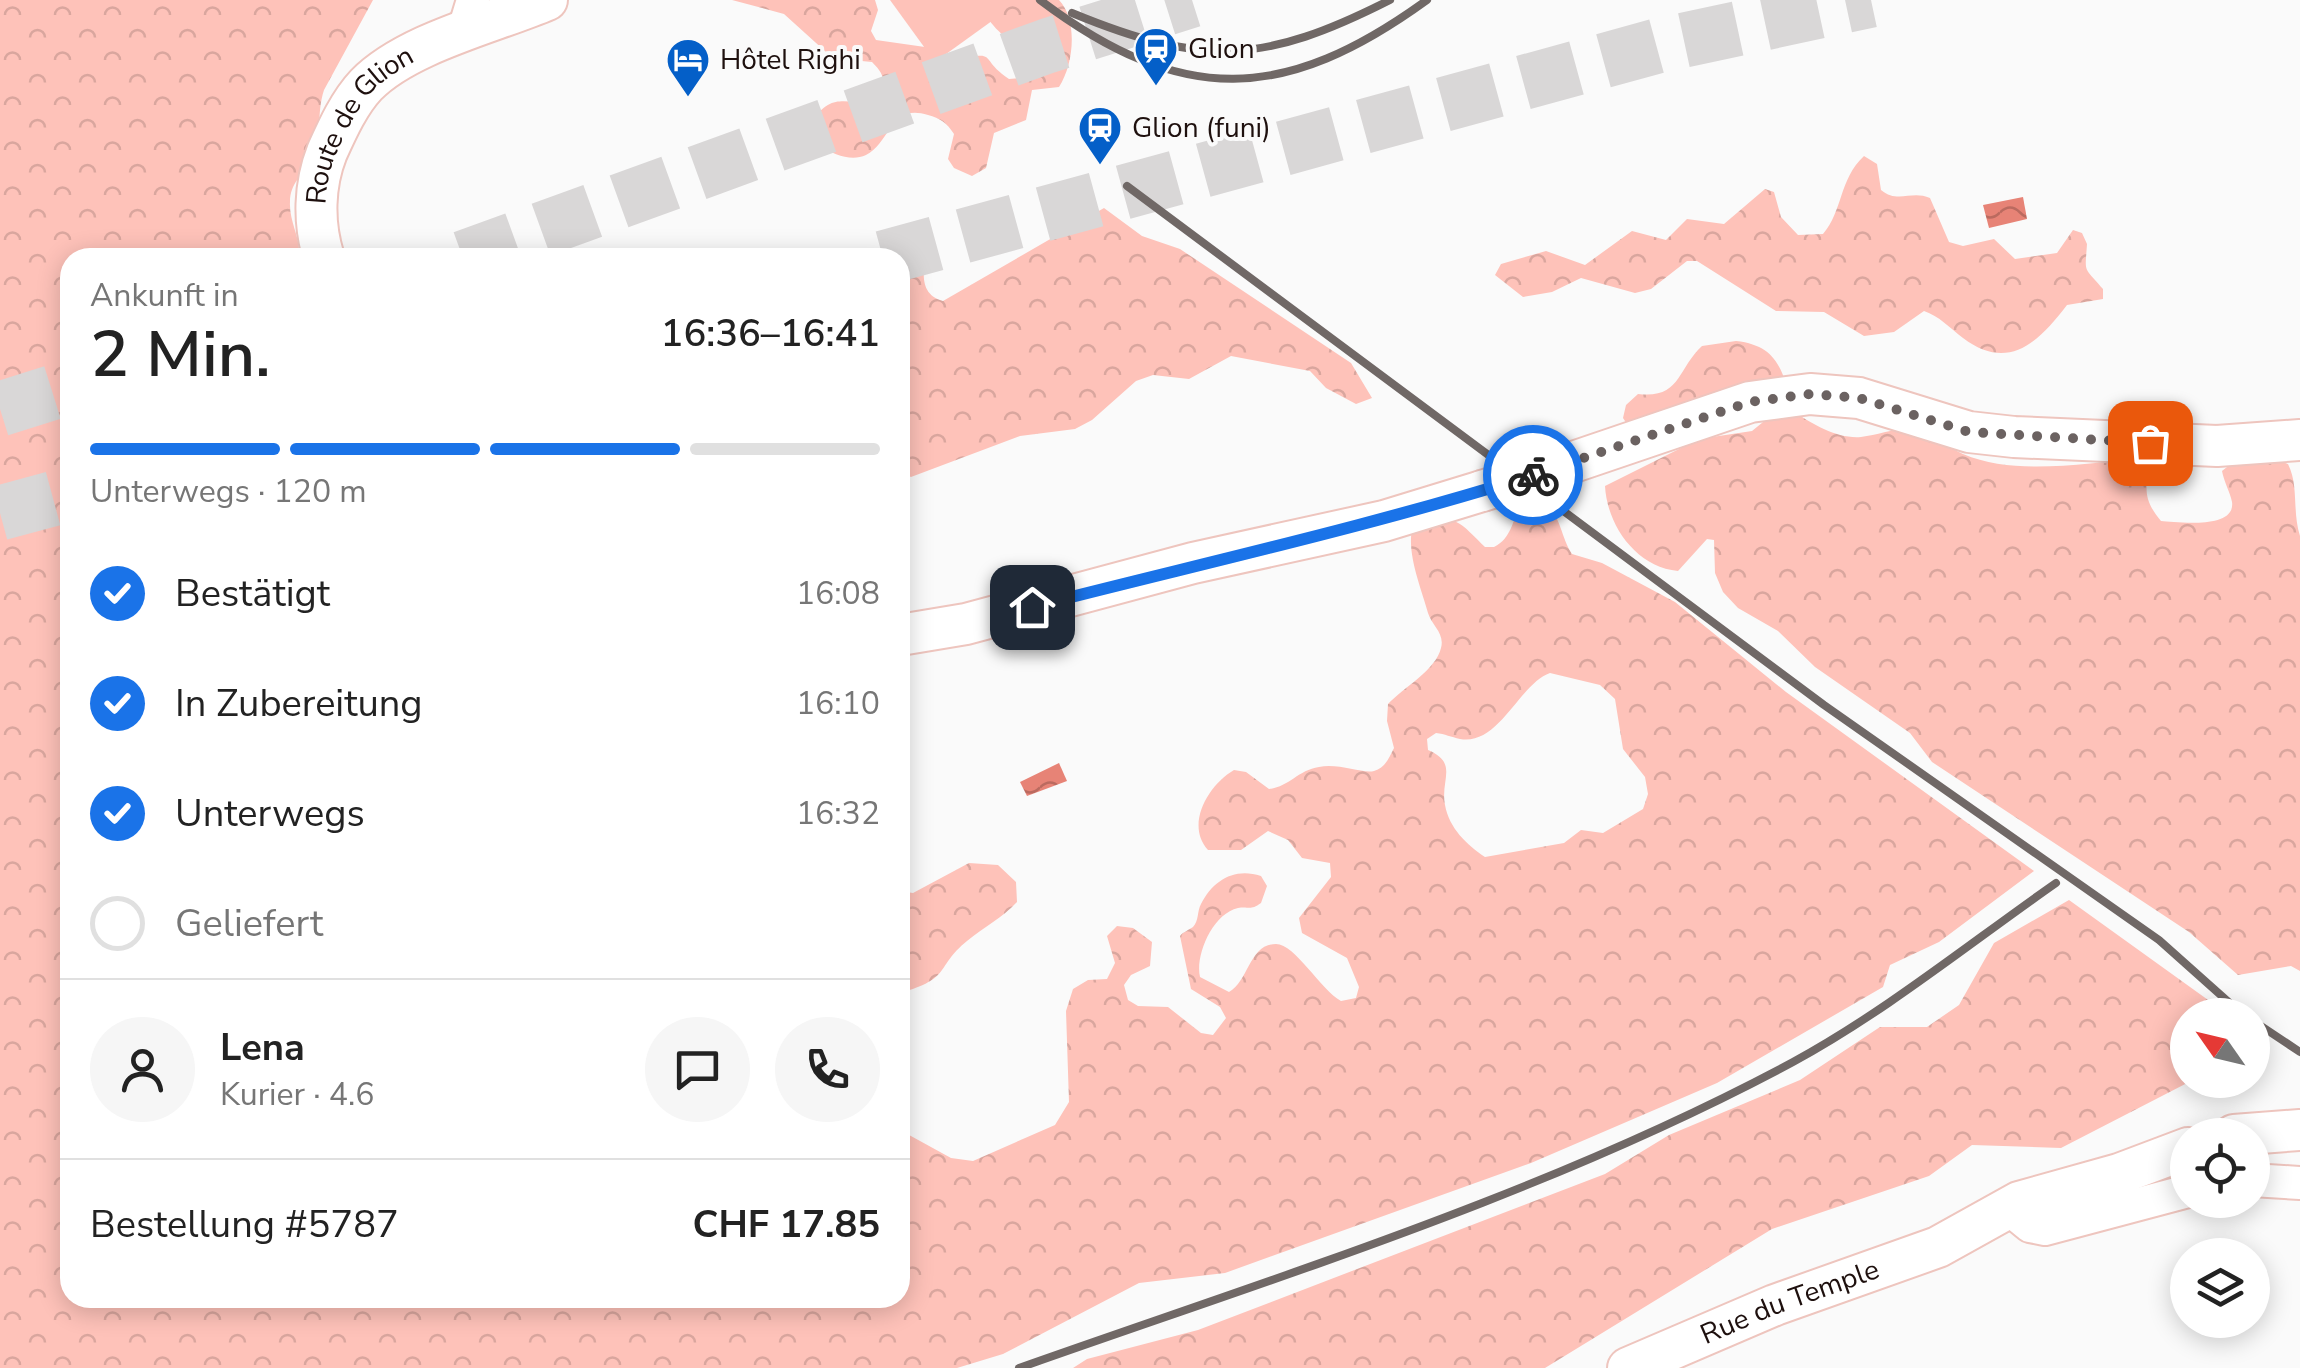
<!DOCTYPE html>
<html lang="de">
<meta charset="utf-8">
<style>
body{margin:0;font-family:"Nunito Sans",sans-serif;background:#f6f6f6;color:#222;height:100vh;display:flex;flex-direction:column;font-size:38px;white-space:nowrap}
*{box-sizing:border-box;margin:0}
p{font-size:32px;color:#767676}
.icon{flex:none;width:55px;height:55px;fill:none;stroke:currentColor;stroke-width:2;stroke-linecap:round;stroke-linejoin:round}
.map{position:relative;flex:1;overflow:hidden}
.details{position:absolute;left:60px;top:248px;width:850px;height:1060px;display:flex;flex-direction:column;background:#fff;border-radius:30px;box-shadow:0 5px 25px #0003}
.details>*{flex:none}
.needle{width:65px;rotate:304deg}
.controls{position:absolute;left:2170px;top:998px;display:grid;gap:20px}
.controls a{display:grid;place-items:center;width:100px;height:100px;border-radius:50%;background:#fff;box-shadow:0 5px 25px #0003;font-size:50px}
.pin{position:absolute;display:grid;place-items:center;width:85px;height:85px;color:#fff;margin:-42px;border-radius:20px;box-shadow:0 5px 15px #0006}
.courier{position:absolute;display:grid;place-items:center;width:100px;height:100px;margin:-50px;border:8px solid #1a73e8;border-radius:50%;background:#fff;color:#222;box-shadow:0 2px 12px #0007}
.summary em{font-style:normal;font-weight:600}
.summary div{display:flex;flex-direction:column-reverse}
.summary{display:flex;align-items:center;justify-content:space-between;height:170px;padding:0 30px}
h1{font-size:65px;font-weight:600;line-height:75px}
.bar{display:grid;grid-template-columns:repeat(4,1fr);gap:15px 10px;align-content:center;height:120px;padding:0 30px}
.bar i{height:12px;border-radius:8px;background:#e0e0e0}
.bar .on{background:#1a73e8}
.bar p{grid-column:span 4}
.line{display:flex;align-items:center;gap:25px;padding:0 30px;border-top:2px solid #e0e0e0}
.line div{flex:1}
.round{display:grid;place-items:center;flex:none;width:105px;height:105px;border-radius:52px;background:#f6f6f6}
ol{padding:0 30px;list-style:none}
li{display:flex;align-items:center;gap:30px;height:110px}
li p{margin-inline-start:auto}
li .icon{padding:10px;border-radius:50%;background:#1a73e8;color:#fff;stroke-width:4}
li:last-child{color:#767676}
li i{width:55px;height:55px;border:5px solid #e0e0e0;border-radius:50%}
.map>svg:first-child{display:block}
.grass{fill:#fec2b9}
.forest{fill:url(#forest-crowns);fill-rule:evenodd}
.water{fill:url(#water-waves)}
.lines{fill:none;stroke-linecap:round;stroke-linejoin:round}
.motorway-tunnel{stroke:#d9d7d7;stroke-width:55;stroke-dasharray:55 28;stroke-linecap:butt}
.minor-casing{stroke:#eec5be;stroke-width:36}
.tertiary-casing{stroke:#eec5be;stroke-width:44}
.minor{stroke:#fff;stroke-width:32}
.tertiary{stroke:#fff;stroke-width:40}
.rail{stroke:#706866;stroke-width:8}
.tertiary-bridge-casing{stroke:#eec5be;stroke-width:44;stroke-linecap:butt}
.tertiary-bridge{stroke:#fff;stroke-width:40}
.done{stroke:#6b6261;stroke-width:10;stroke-dasharray:0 18}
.route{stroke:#1a73e8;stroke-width:12}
.labels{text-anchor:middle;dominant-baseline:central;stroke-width:8;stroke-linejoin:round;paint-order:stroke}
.poi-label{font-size:28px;fill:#1e100e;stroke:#fafafa;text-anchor:start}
.street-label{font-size:28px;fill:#1e100e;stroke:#fafafa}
</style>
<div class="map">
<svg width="2300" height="1368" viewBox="0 0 2300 1368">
<defs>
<pattern id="forest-crowns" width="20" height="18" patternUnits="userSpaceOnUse" patternTransform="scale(2.5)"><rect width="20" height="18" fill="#fec2b9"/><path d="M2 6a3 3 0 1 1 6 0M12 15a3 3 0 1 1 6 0" fill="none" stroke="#d9a69e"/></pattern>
<pattern id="water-waves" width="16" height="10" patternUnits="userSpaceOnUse" patternTransform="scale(2.5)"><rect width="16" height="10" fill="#e78376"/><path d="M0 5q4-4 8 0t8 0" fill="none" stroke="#bb6a5f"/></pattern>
</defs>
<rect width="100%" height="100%" fill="#fafafa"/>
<polygon class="grass" points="890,0 983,0 996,18 935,62"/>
<g class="forest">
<path d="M0 0H373L324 90C316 114 323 137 311 160 303 175 290 183 290 202 289 222 301 238 299 257L70 258V1298H900V1130L951 1158 973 1161 1055 1125 1069 1102 1066 1011 1073 989 1088 980 1107 979 1115 963 1107 936 1117 926 1133 928 1152 942 1150 966 1131 975 1124 985 1128 1000 1138 1006 1168 1007 1201 1033 1213 1035 1226 1018 1220 1007 1191 989 1180 936C1183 932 1189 930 1193 927 1199 921 1197 911 1201 904 1213 880 1235 867 1261 876L1267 886 1261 903C1250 911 1249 906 1238 908 1212 914 1195 956 1200 977L1229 992C1249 981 1249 944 1276 944 1295 944 1321 990 1341 1001L1356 998 1359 987 1347 958 1302 933 1299 918 1331 877 1330 863 1302 858 1288 840 1268 831 1241 850H1208C1185 825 1208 785 1234 770L1246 772 1269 789C1289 787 1298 770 1319 767 1339 763 1363 774 1374 771 1385 768 1389 758 1394 748L1387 721 1388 704C1403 688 1436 670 1441 648 1445 633 1432 626 1428 613 1421 587 1404 548 1414 523 1456 515 1456 518 1485 547H1494C1516 536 1511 512 1527 500 1563 504 1557 531 1572 554L1602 563 1675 602 1786 692 2034 871 1939 942 1890 965 1883 987 1717 1083 1531 1163 1225 1273 1139 1283 1003 1354 957 1368H0ZM1550 673 1600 685 1615 699 1623 749 1645 777 1648 794 1643 809 1603 833 1581 830 1564 843 1485 857C1467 845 1449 828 1445 805 1440 780 1459 763 1428 750L1427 739 1436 733C1445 734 1451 737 1460 739 1499 746 1519 684 1550 673Z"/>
<path d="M732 0H875L878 10 871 31 876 40 925 47 949 62C1002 49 976 57 1009 79L1020 78 1029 70C1020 38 986 34 982 0H1059C1078 20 1074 64 1059 87L1032 90 1026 120 994 133 986 168 972 176 954 168 948 159 954 134C947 123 940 118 928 115 890 103 891 142 866 155 851 162 834 154 820 147L811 123C836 84 851 114 882 94 886 80 883 73 872 62L841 59 826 52 784 14Z"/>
<path d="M1864 156 1877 164 1881 190C1898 204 1911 190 1930 198L1949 242 1963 246 1994 239 2015 259 2057 253 2073 230 2082 233 2087 244C2085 275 2083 265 2103 289V299L2067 305C2038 343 2008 372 1963 338 1950 328 1939 316 1924 311L1894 332 1864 336 1824 312 1776 311 1697 261H1687L1651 289 1635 293 1581 278 1552 292 1523 297 1495 275 1501 264 1546 251 1585 265 1632 231 1666 240 1687 219 1724 224 1765 189 1774 192 1781 217 1798 235 1823 234C1843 211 1839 179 1864 156Z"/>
<path d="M1104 208 1142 236 1180 249 1351 363 1372 398 1356 404 1326 388 1310 371 1231 356 1189 379 1153 375 1136 381 1092 420 1075 429 1020 436 911 477 900 472V419L907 393 900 374V258L896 257 913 237 924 239C928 263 913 292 943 301Z"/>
<path d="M1736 341C1783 346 1782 377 1796 413 1814 425 1838 439 1861 437 1881 435 1901 425 1922 431 1937 436 1949 448 1963 454 2017 477 2086 462 2141 459L2149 470C2144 492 2146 503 2161 521 2176 522 2236 530 2232 502 2230 492 2224 482 2222 471 2241 454 2265 454 2288 464 2299 486 2292 511 2300 536V971L2291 966 2238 975 2189 932 1932 762 1910 733 1815 667 1778 631 1738 608 1723 592 1715 573 1714 540 1707 539 1678 571C1636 567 1607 525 1605 486L1699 439 1752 431 1768 418 1629 427 1623 418 1626 405 1638 394C1681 399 1677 369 1702 346Z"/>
<path d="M969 863 998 865 1016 882 1017 902C1002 918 984 927 967 941 934 968 953 978 900 993V891L913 893Z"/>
<polygon points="2069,900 2229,1015 2188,1015 2188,1080 2193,1080 2061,1148 1972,1145 1929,1176 1772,1229 1545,1368 1073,1368 1087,1359 1198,1330 1605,1174 1669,1135 1800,1080 1880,1027 1927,1027 1959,1005 1994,943"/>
</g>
<g class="water">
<polygon points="2023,197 2027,219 1989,228 1983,205"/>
<polygon points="1059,763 1067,781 1027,796 1020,782"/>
</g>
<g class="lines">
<g class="motorway-tunnel">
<polyline points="463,258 1047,46 1192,0"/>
<polyline points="883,258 1657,46 1871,0"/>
<polyline points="0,409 70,387"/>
<polyline points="0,513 70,494"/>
</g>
<defs>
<g id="minor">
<polyline points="463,33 473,0"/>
<polyline points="2252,1180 2300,1183"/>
<polyline points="2008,1208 2030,1226 2045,1229 2188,1191"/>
</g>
<g id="tertiary">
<path id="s1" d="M324 258C313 223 314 185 327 152 337 130 349 103 366 85 407 43 493 23 547 0"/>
<polyline points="1541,473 1750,402 1810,394 1859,398 1969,432 2014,437 2217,446 2300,440"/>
<polyline points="900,635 966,624 1193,563 1384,521 1482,491"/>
<polyline points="2234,1135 2300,1130"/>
<path id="s2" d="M1628 1368 1775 1305 1938 1247 2019 1202 2119 1174 2188 1148"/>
</g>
</defs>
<use href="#minor" class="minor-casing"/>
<use href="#tertiary" class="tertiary-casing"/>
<use href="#minor" class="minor"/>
<use href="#tertiary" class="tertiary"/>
<g class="rail">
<path d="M1040 0C1182 107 1285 103 1427 0"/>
<path d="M1072 13C1203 67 1264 64 1390 0"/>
<polyline points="1127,186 1824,705 2159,940 2233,1006"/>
<polyline points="2252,1020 2300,1052"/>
<path d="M1019 1368C1279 1276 1549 1193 1793 1062 1885 1012 1970 943 2056 883"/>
</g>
<defs>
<polyline id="tertiary-bridge" points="1482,491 1541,473"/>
</defs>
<use href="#tertiary-bridge" class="tertiary-bridge-casing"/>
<use href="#tertiary-bridge" class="tertiary-bridge"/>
</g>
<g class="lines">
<polyline class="done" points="1533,475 1750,402 1810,394 1859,398 1969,432 2150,443"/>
<path class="route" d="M1032 607C1199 564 1368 527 1533 475"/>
</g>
<defs>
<symbol id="station-pin" viewBox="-11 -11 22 30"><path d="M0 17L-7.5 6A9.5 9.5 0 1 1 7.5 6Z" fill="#045fc8" stroke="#fafafa"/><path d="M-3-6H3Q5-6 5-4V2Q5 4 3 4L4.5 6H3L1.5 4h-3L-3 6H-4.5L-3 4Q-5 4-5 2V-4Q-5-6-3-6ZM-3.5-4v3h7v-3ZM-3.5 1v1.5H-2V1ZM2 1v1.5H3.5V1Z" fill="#fff"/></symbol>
<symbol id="hotel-pin" viewBox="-11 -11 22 30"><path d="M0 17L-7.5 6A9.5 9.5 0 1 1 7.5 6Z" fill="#045fc8" stroke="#fafafa"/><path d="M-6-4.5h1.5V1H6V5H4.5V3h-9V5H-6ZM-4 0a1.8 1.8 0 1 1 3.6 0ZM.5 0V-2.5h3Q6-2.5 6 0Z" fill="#fff"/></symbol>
</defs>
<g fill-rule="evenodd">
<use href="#station-pin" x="1131" y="24" width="50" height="68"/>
<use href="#hotel-pin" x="663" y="35" width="50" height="68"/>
<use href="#station-pin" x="1075" y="103" width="50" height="68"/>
</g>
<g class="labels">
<g class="poi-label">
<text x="1188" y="49">Glion</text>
<text x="720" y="60">Hôtel Righi</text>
<text x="1132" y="128">Glion (funi)</text>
</g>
<g class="street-label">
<text stroke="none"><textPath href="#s1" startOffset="148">Route de Glion</textPath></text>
<text stroke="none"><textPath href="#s2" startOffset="175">Rue du Temple</textPath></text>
</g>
</g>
</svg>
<div class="controls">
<a><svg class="needle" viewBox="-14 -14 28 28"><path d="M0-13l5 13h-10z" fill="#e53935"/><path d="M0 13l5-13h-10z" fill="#767676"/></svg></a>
<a><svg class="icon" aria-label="locate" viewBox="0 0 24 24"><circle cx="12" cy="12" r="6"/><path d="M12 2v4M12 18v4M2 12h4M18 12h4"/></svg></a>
<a><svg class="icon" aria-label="layers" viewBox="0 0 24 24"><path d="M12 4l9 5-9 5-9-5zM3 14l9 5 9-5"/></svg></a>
</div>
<div class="pin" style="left:2150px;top:443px;background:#ea580c"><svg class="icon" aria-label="bag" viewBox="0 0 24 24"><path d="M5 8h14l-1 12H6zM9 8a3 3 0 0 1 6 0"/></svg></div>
<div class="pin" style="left:1032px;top:607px;background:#1f2937"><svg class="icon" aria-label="home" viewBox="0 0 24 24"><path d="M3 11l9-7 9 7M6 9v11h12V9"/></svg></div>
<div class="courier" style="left:1533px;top:475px"><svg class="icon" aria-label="bike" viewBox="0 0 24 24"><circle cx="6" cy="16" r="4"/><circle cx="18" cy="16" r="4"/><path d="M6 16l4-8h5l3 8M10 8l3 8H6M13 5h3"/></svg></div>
<section class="details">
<div class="summary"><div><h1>2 Min.</h1><p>Ankunft in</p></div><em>16:36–16:41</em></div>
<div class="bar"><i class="on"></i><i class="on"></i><i class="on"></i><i></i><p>Unterwegs · 120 m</p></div>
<ol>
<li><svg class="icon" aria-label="check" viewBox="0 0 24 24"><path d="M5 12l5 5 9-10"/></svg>Bestätigt<p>16:08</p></li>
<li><svg class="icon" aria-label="check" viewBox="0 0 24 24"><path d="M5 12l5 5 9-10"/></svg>In Zubereitung<p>16:10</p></li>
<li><svg class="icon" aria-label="check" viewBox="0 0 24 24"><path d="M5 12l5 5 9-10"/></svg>Unterwegs<p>16:32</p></li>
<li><i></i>Geliefert</li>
</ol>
<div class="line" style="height:180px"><a class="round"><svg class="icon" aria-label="person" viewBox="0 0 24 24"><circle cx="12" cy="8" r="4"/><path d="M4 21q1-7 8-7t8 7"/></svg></a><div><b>Lena</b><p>Kurier · 4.6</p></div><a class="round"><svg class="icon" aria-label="chat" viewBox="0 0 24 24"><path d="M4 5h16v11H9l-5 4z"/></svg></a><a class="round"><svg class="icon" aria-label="phone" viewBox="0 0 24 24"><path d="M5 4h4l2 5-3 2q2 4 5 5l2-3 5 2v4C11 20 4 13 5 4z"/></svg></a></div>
<div class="line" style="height:130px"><div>Bestellung #5787</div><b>CHF 17.85</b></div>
</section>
</div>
